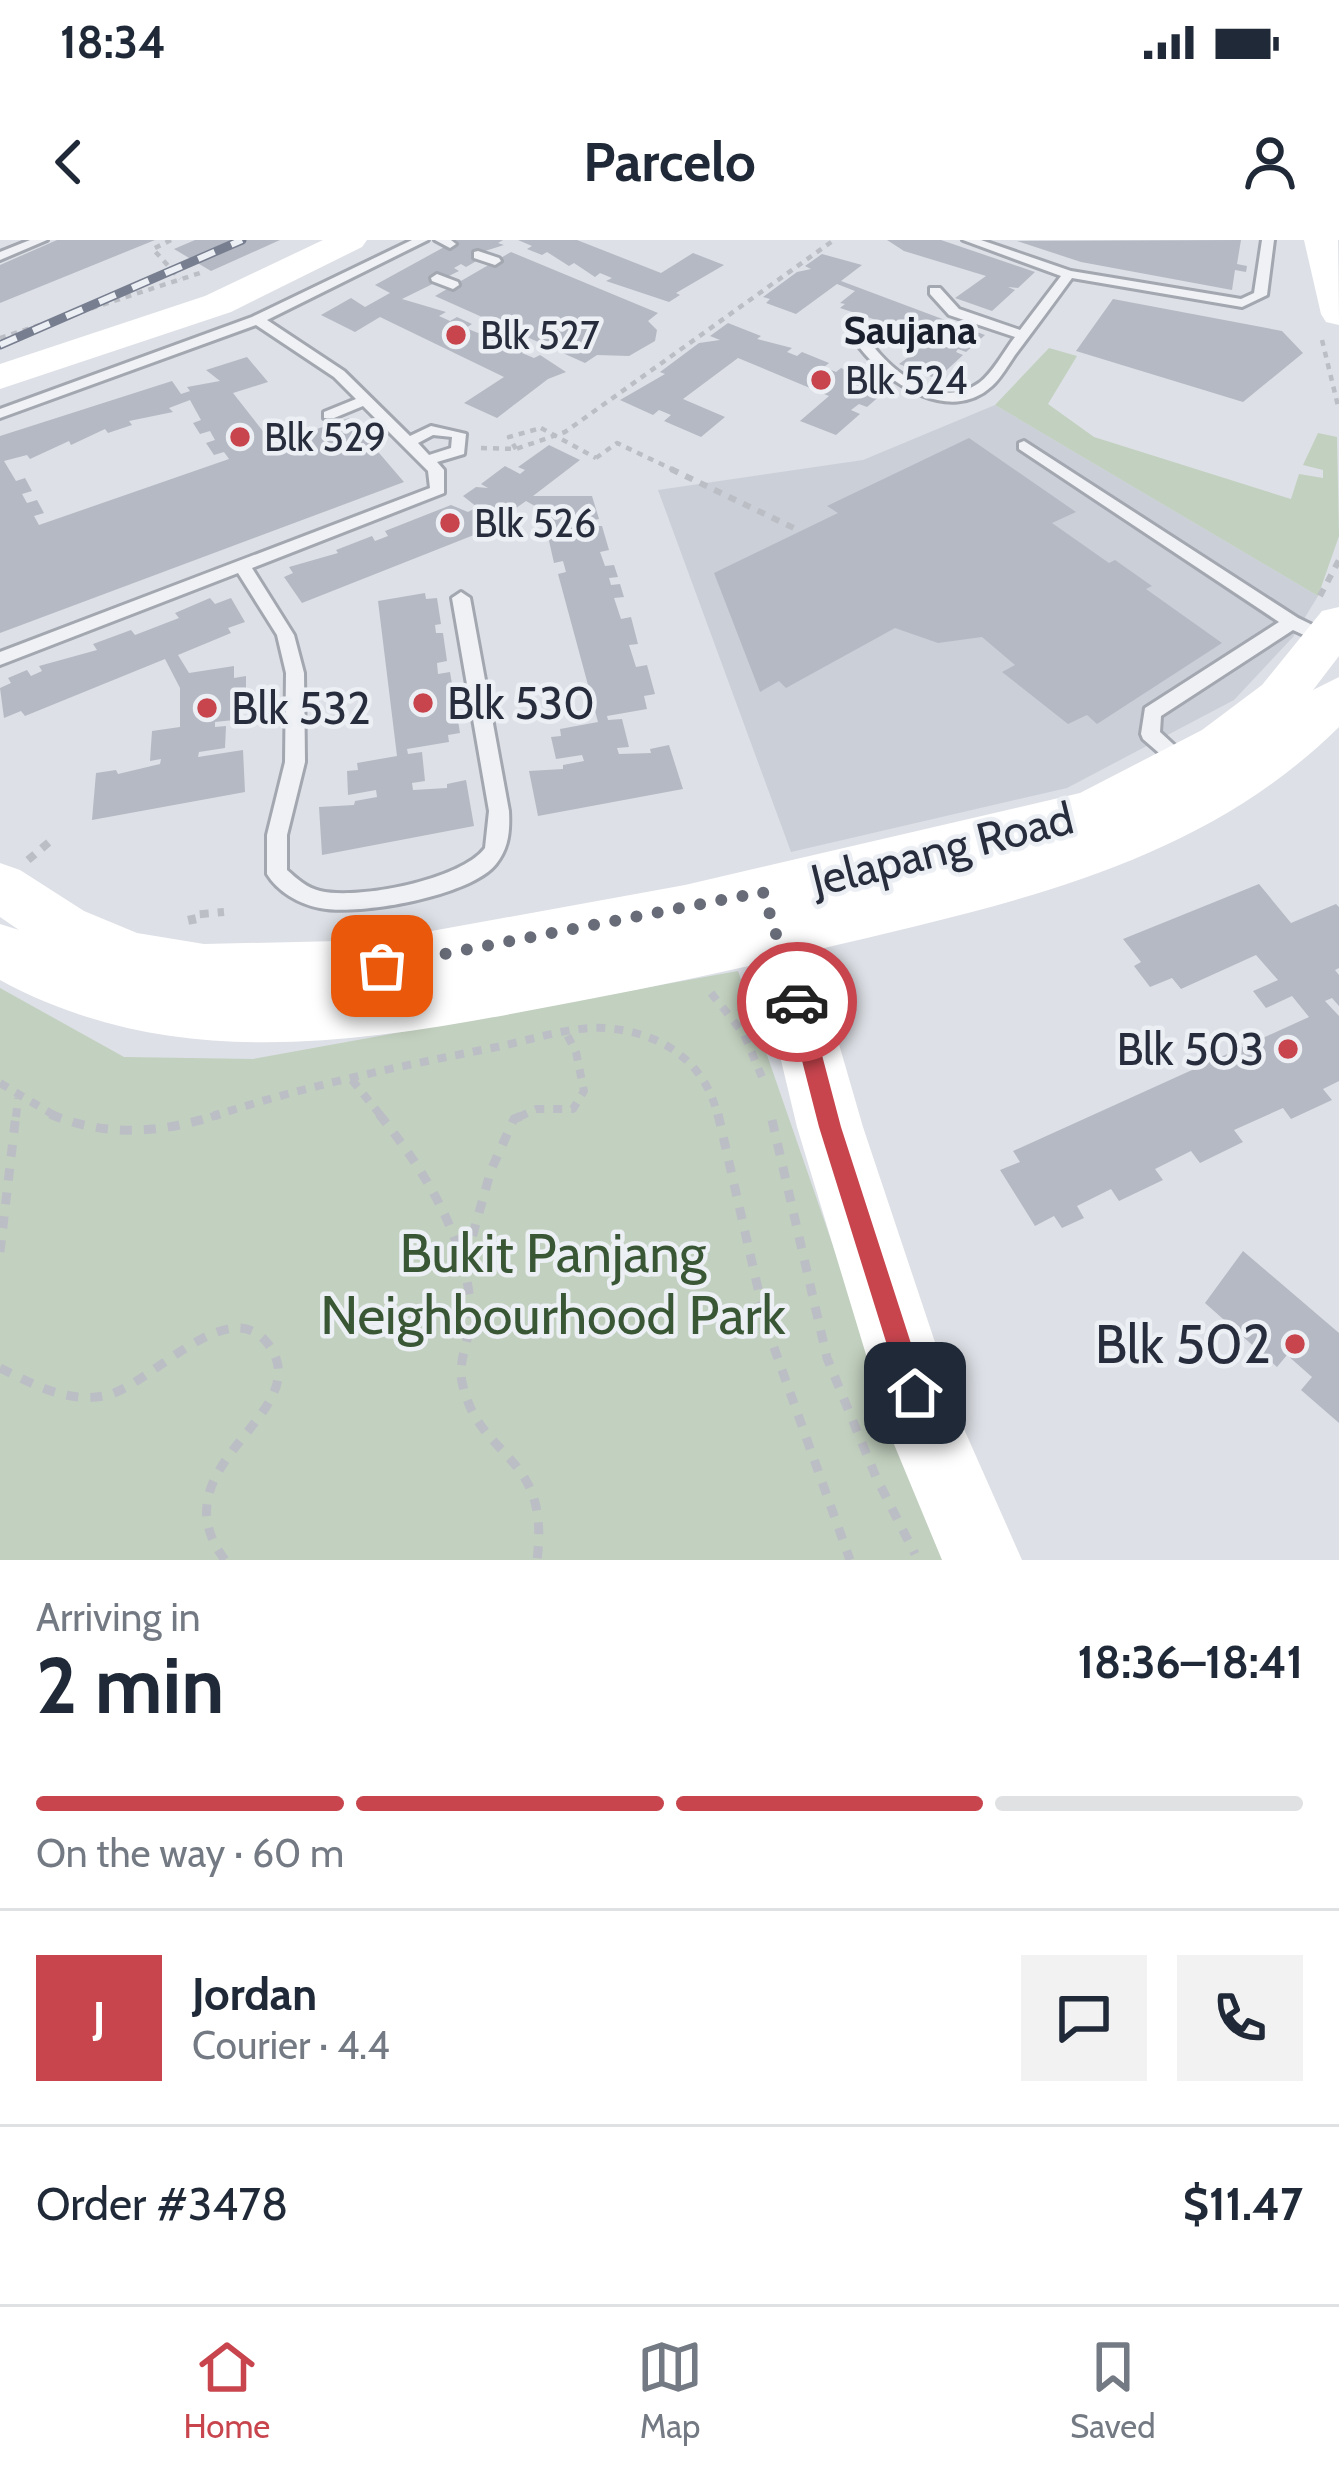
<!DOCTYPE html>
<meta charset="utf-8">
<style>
body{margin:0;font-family:Cabin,sans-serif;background:#f2f2f3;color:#1f2937;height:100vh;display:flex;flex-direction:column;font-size:45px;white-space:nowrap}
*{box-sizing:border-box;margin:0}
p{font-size:39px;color:#747a83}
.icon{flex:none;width:66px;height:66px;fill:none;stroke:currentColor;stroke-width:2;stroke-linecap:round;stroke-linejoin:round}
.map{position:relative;height:1320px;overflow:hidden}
.side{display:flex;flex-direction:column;background:#fff;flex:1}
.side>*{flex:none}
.pin{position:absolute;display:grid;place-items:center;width:102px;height:102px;color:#fff;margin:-51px;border-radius:24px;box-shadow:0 6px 18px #0006}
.courier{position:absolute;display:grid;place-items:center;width:120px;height:120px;margin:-60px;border:9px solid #c8454e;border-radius:50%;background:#fff;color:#222;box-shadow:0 3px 15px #0007}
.headline em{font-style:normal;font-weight:800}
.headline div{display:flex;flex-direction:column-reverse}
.headline{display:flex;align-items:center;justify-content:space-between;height:204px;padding:0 36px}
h1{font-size:78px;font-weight:800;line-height:90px}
.bar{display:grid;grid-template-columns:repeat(4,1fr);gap:18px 12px;align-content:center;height:144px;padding:0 36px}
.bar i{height:15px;border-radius:9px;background:#e0e1e3}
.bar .selected{background:#c8454e}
.bar p{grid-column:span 4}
.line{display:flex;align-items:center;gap:30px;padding:0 36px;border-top:3px solid #e0e1e3}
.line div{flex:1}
.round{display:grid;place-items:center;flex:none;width:126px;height:126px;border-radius:0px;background:#f2f2f3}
.status{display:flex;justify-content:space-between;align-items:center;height:84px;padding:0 60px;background:#fff;direction:ltr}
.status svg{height:33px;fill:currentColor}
header{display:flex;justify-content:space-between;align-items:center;height:156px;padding:0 36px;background:#fff;font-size:54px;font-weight:800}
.tab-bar{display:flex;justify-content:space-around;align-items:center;height:168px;border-top:3px solid #e0e1e3;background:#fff;font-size:33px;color:#747a83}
.tab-bar a{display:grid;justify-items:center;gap:6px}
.tab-bar .selected{color:#c8454e}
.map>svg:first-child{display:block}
.built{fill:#cbcfd8}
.green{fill:#c2d0bf}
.building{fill:#b5b9c3;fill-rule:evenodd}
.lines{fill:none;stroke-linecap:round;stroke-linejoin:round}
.lane-casing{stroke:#a3a7b0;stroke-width:6}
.path-far3{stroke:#bcbec5;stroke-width:4.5;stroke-dasharray:6 6;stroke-linecap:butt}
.path-far2{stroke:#bcbec5;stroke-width:6;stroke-dasharray:8 8;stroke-linecap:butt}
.path-far1{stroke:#bcbec5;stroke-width:8;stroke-dasharray:9 9;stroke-linecap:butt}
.path{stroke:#bcbec5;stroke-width:9;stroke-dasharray:12 12;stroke-linecap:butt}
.lane{fill:#f0f1f5;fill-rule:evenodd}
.secondary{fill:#fff;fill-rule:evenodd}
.rail-casing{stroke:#777e8f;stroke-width:9}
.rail{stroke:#eceff4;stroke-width:6;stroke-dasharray:18;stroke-linecap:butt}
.path-bridge{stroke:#bcbec5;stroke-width:4.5;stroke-dasharray:6 6;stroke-linecap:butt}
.route{fill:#c8454e}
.done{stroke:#676c78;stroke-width:12;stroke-dasharray:0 21.6}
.poi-dot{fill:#c8454e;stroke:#eceff4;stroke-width:4.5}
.labels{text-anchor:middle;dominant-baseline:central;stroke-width:9;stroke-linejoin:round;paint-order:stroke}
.far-neighbourhood-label{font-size:39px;font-weight:bold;fill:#1a1f2d;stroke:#eceff4}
.far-poi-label{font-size:39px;fill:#272d3c;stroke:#eceff4;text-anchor:start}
.poi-label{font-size:45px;fill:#272d3c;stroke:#eceff4;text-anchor:start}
.street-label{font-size:45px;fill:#272d3c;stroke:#eceff4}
.near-park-label{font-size:54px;fill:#395735;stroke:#eceff4}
.near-poi-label{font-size:54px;fill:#272d3c;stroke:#eceff4;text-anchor:end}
</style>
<div class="status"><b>18:34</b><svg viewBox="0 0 49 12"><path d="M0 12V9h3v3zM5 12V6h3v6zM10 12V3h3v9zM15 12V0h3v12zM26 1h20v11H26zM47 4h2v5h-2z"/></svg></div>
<header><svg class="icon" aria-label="back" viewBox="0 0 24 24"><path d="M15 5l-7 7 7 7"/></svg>Parcelo<svg class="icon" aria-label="person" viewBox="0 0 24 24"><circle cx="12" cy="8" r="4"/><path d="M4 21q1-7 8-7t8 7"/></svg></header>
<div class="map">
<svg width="1339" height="1320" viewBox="0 0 1339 1320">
<rect width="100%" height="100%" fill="#dde0e6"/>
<polygon class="built" points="995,165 1318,356 1293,397 1234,460 1067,548 791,612 658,250 863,220"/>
<g class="green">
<polygon points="1049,108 1077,116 1048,164 1094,197 1291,259 1299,234 1323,238 1323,230 1303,225 1318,193 1337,197 1339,296 1318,356 995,165"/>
<polygon points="738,731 906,1217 950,1320 0,1320 0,748 124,817 253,819"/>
</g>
<g class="building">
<polygon points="57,0 155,0 0,63 0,25"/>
<polygon points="195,0 280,0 211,31 174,9"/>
<polygon points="457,0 503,0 498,3 504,5 485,11 475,17 480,19 466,27 461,24 454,28 459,31 402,59 446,72 439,76 450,81 457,77 472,84 466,88 478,93 483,90 500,97 494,100 506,106 512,102 528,109 522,113 534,118 540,115 566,132 548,139 497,178 464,163 504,137 380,77 355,92 321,75 351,58 365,67 390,53 375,45"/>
<polygon points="518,0 577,0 661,33 693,13 724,25 676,53 680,55 669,62 606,41 612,38 600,33 595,37 574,23 569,26 547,12 542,15 527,9 532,6"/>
<polygon points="887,0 941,0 1035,32 1018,48 1008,47 1015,50 992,71 955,58 986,36 904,11"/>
<polygon points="1241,0 1237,24 1247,26 1246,32 1235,30 1232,50 1081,22 1017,1"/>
<polygon points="511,12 658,73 648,81 657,90 655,101 629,116 597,115 585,123 435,56"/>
<polygon points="822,14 862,25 841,41 985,95 966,112 958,109 956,112 963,115 937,139 899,124 933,99 840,68 845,64 840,63 855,51 837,44 796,74 766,63 770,59 763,57 797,32 811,29 805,26"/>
<polygon points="1113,59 1282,91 1303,113 1243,162 1076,111"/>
<polygon points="728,83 761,96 757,99 761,100 792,108 787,112 797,116 802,112 829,123 824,127 836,132 841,128 853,133 847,138 857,142 862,137 889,148 867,167 859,164 851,170 860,174 836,195 800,181 829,156 738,118 683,159 725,177 701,197 664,181 671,175 659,170 653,175 620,160 665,134 660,132 699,103 720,100 710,96"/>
<path d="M247 117 268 142 233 153 273 204 349 178 404 242 0 393V196L172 141 181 154 190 151 187 147 220 141 206 130ZM190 160 201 180 193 183 200 194 210 191 215 200 206 203 214 215 224 212 229 219 39 285 34 276 44 273 37 260 27 263 22 254 32 251 25 238 16 241 4 221 27 215 30 219 69 201 71 205 105 189 108 193 132 185 129 181 173 172 169 168Z"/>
<polygon points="969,198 1076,272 1052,283 1109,323 1115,320 1152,346 1146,349 1222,403 1097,484 1087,475 1068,484 1002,432 1015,425 982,397 938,403 895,388 786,448 779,441 760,452 714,333 838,273 827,266"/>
<polygon points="549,205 580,220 533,256 592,256 599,279 593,280 595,286 602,286 609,310 600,312 605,326 614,325 618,337 609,338 611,345 620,344 624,357 614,358 621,379 631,377 638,404 629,405 636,427 647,425 655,454 644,456 647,469 607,476 608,480 622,479 629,507 617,508 619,514 651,513 650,509 669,505 683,549 538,576 529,531 563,529 563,525 584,521 582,515 556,519 551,497 561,496 560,489 598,482 558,334 566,332 563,321 554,323 542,270 526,261 484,291 302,363 284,337 293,333 289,327 338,313 336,310 372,296 375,301 388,296 385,291 451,265 468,272 477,267 463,256 476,247 488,248 481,244 505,226 520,234 525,230 518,227"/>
<polygon points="425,353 426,359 437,358 441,384 435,385 436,393 443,393 447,421 437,423 438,434 450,432 460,493 448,495 449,502 407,509 408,514 422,512 425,541 412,543 413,550 447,548 447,544 466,540 474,586 322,615 319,567 354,565 355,561 377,557 376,550 348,555 347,531 358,530 357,523 397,516 378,361"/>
<polygon points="210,358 215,364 231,358 245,382 228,388 231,393 178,415 189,433 234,426 234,438 246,436 246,464 235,466 234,480 215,482 215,487 226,486 225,508 199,512 198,517 243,510 245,552 92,580 96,533 116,530 118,534 160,524 161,519 150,521 152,491 180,487 180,448 165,419 25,476 21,471 4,478 0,448 11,443 8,438 27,430 31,436 42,431 39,426 97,410 93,404 131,390 135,395 179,378 175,373"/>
<polygon points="1259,644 1291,683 1336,664 1339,667 1339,728 1335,730 1339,735 1339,766 1332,758 1325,761 1339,776 1339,841 1323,849 1332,860 1291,879 1283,868 1234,890 1243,902 1200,923 1191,911 1155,929 1163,940 1119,961 1111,949 1077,966 1084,978 1062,988 1054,976 1035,986 1000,930 1020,922 1013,911 1309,777 1292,756 1266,768 1253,751 1278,740 1256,715 1181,749 1172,738 1150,747 1134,726 1141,722 1123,699"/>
<polygon points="1243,1011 1339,1093 1339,1183 1301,1150 1312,1137 1287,1115 1277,1127 1205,1063"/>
</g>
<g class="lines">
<defs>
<g id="lane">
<polygon points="30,0 47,0 0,20 0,12"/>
<path d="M412 0H428L267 80 344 131 410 196 431 186 466 194 464 214 437 222 444 230V253L252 328 294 395 304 433 305 522 287 595V630C297 639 307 648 320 651 358 660 461 640 485 608L489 571 452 358 461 352 470 358 509 571C510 590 509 608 496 624 471 656 359 676 320 668 299 664 278 652 267 634V595L285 522 286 433 277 395 238 333 0 425V412L430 248 428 231 363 166 334 178H324V172L356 159 334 137 256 85 0 178V169L252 77ZM433 195 452 197 451 208 429 215 418 203Z"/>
<polygon points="435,0 451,0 456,4 450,8"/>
<path d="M963 0H981L1071 31 1241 59 1254 53 1262 0H1274L1267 55 1242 67 1072 38C1053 64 1034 90 1015 115 1008 125 1001 138 992 146 950 185 887 143 860 108V102H870C892 132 940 171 979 143 993 133 1004 111 1015 97L949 75 930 54V48H940L959 69 1020 90 1061 36Z"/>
<polygon points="478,11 499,18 501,21 495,25 474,18 474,12"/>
<polygon points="437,34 458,42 459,45 453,49 432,41 431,38"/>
<polygon points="1024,201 1298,378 1339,398 1339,411 1293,390 1161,476 1160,492 1198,527 1188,534 1181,532 1143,499 1141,494 1145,468 1279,382 1019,209 1019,203"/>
</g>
</defs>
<use href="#lane" class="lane-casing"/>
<g class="path-far3">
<polyline points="171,0 153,9 180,39"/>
<polyline points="0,98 203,32"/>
<polyline points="1322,100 1339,170"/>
<polyline points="481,208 516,209 565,192 834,0"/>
<polyline points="516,209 509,197 541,188"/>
<polyline points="596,218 617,203 678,232"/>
</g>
<g class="path-far2">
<polyline points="671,229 800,291"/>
<polyline points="1320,356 1339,320"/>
</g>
<g class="path-far1">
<polyline points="28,620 54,598"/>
<polyline points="193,684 191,675 224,672"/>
<polyline points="711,753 744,794 764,842"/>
<polyline points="352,840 382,877"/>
<polyline points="0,843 57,877"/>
<polyline points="16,877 18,858"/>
<path d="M211 877C304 846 400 826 497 807 531 800 570 786 605 788 662 792 706 822 718 877"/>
<polyline points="519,877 536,869 573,869 584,851 576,812 564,789"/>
</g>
<g class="path">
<path d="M50 874C107 898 163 893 220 874"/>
<path d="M379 874C425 931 465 995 471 1070 473 1094 457 1118 462 1142 479 1222 551 1211 537 1320"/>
<polyline points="718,874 767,1088 850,1320"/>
<polyline points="772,880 827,1118 876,1237 915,1314"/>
<polyline points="0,1012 16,874"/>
<polyline points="466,1019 491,930 514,879 526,874"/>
<path d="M0 1128C33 1144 66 1163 104 1156 151 1147 231 1046 271 1108 314 1176 154 1226 225 1320"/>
</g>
<use href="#lane" class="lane"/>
<g class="secondary">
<polygon points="323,0 367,0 362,7 231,72 0,149 0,124 205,56"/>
<polygon points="1304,0 1338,0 1339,85 1326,82 1321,74"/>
<path d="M1339 367V416L1313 450 1339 437V487C1195 629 1002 665 812 711L863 887 964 1189 1022 1320H942L891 1197 797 887 758 724C677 742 597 758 516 773 341 806 163 829 0 740V684L19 690 0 677V623L20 630 84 671 137 693 204 704 382 700 685 645 1080 553 1202 490 1262 445 1322 371Z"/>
</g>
<defs>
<polyline id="rail" points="0,105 242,0"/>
</defs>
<use href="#rail" class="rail-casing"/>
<use href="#rail" class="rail"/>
<polyline class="path-bridge" points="541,188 596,218"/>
</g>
<polygon class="route" points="797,753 808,762 841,887 927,1153 924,1162 915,1166 906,1162 902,1153 819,887 787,762"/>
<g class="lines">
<polyline class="done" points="382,726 763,652 797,762"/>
</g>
<g class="poi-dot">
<circle cx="456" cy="95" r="12"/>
<circle cx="821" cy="140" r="12"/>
<circle cx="240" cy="197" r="12"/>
<circle cx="450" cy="283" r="12"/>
<circle cx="423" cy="463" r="12"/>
<circle cx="207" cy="468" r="12"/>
<circle cx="1288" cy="809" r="12"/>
<circle cx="1295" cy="1104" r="12"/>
</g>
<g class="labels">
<g class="far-neighbourhood-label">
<text x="910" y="90">Saujana</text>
</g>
<g class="far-poi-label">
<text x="480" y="95">Blk 527</text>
<text x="845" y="140">Blk 524</text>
<text x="264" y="197">Blk 529</text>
<text x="474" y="283">Blk 526</text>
</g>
<g class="poi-label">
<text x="447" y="463">Blk 530</text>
<text x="231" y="468">Blk 532</text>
<text x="1264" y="809" text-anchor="end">Blk 503</text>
</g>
<g class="street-label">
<text transform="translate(942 609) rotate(-14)">Jelapang Road</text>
</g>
<g class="near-park-label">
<text x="553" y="1013">Bukit Panjang<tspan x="553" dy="62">Neighbourhood Park</tspan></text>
</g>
<g class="near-poi-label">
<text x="1271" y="1104">Blk 502</text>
</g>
</g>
</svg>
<div class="pin" style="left:382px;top:726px;background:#ea580c"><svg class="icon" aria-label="bag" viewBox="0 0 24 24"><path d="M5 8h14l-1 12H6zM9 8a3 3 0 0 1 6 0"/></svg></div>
<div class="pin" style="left:915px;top:1153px;background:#1f2937"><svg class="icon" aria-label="home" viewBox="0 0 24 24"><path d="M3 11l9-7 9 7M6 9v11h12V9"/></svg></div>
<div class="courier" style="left:797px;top:762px"><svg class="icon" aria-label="car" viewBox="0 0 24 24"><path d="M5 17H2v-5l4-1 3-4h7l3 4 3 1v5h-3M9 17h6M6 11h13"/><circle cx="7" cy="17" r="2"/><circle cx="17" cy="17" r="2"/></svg></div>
</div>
<section class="side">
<div class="headline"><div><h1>2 min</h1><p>Arriving in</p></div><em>18:36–18:41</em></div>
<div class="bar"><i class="selected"></i><i class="selected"></i><i class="selected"></i><i></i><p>On the way · 60 m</p></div>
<div class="line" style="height:216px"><b class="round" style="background:#c8454e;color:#fff">J</b><div><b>Jordan</b><p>Courier · 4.4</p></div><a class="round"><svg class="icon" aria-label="chat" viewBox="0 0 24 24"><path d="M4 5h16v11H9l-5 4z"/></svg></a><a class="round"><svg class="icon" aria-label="phone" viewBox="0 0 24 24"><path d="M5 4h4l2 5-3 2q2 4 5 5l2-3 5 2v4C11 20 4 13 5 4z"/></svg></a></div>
<div class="line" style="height:156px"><div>Order #3478</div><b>$11.47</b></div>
</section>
<nav class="tab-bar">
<a class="selected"><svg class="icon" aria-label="home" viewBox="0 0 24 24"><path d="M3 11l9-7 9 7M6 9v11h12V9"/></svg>Home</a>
<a><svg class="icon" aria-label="map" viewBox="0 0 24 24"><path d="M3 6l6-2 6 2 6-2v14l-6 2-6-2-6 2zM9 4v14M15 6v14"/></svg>Map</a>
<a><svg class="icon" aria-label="saved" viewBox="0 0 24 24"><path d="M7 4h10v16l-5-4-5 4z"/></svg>Saved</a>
</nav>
